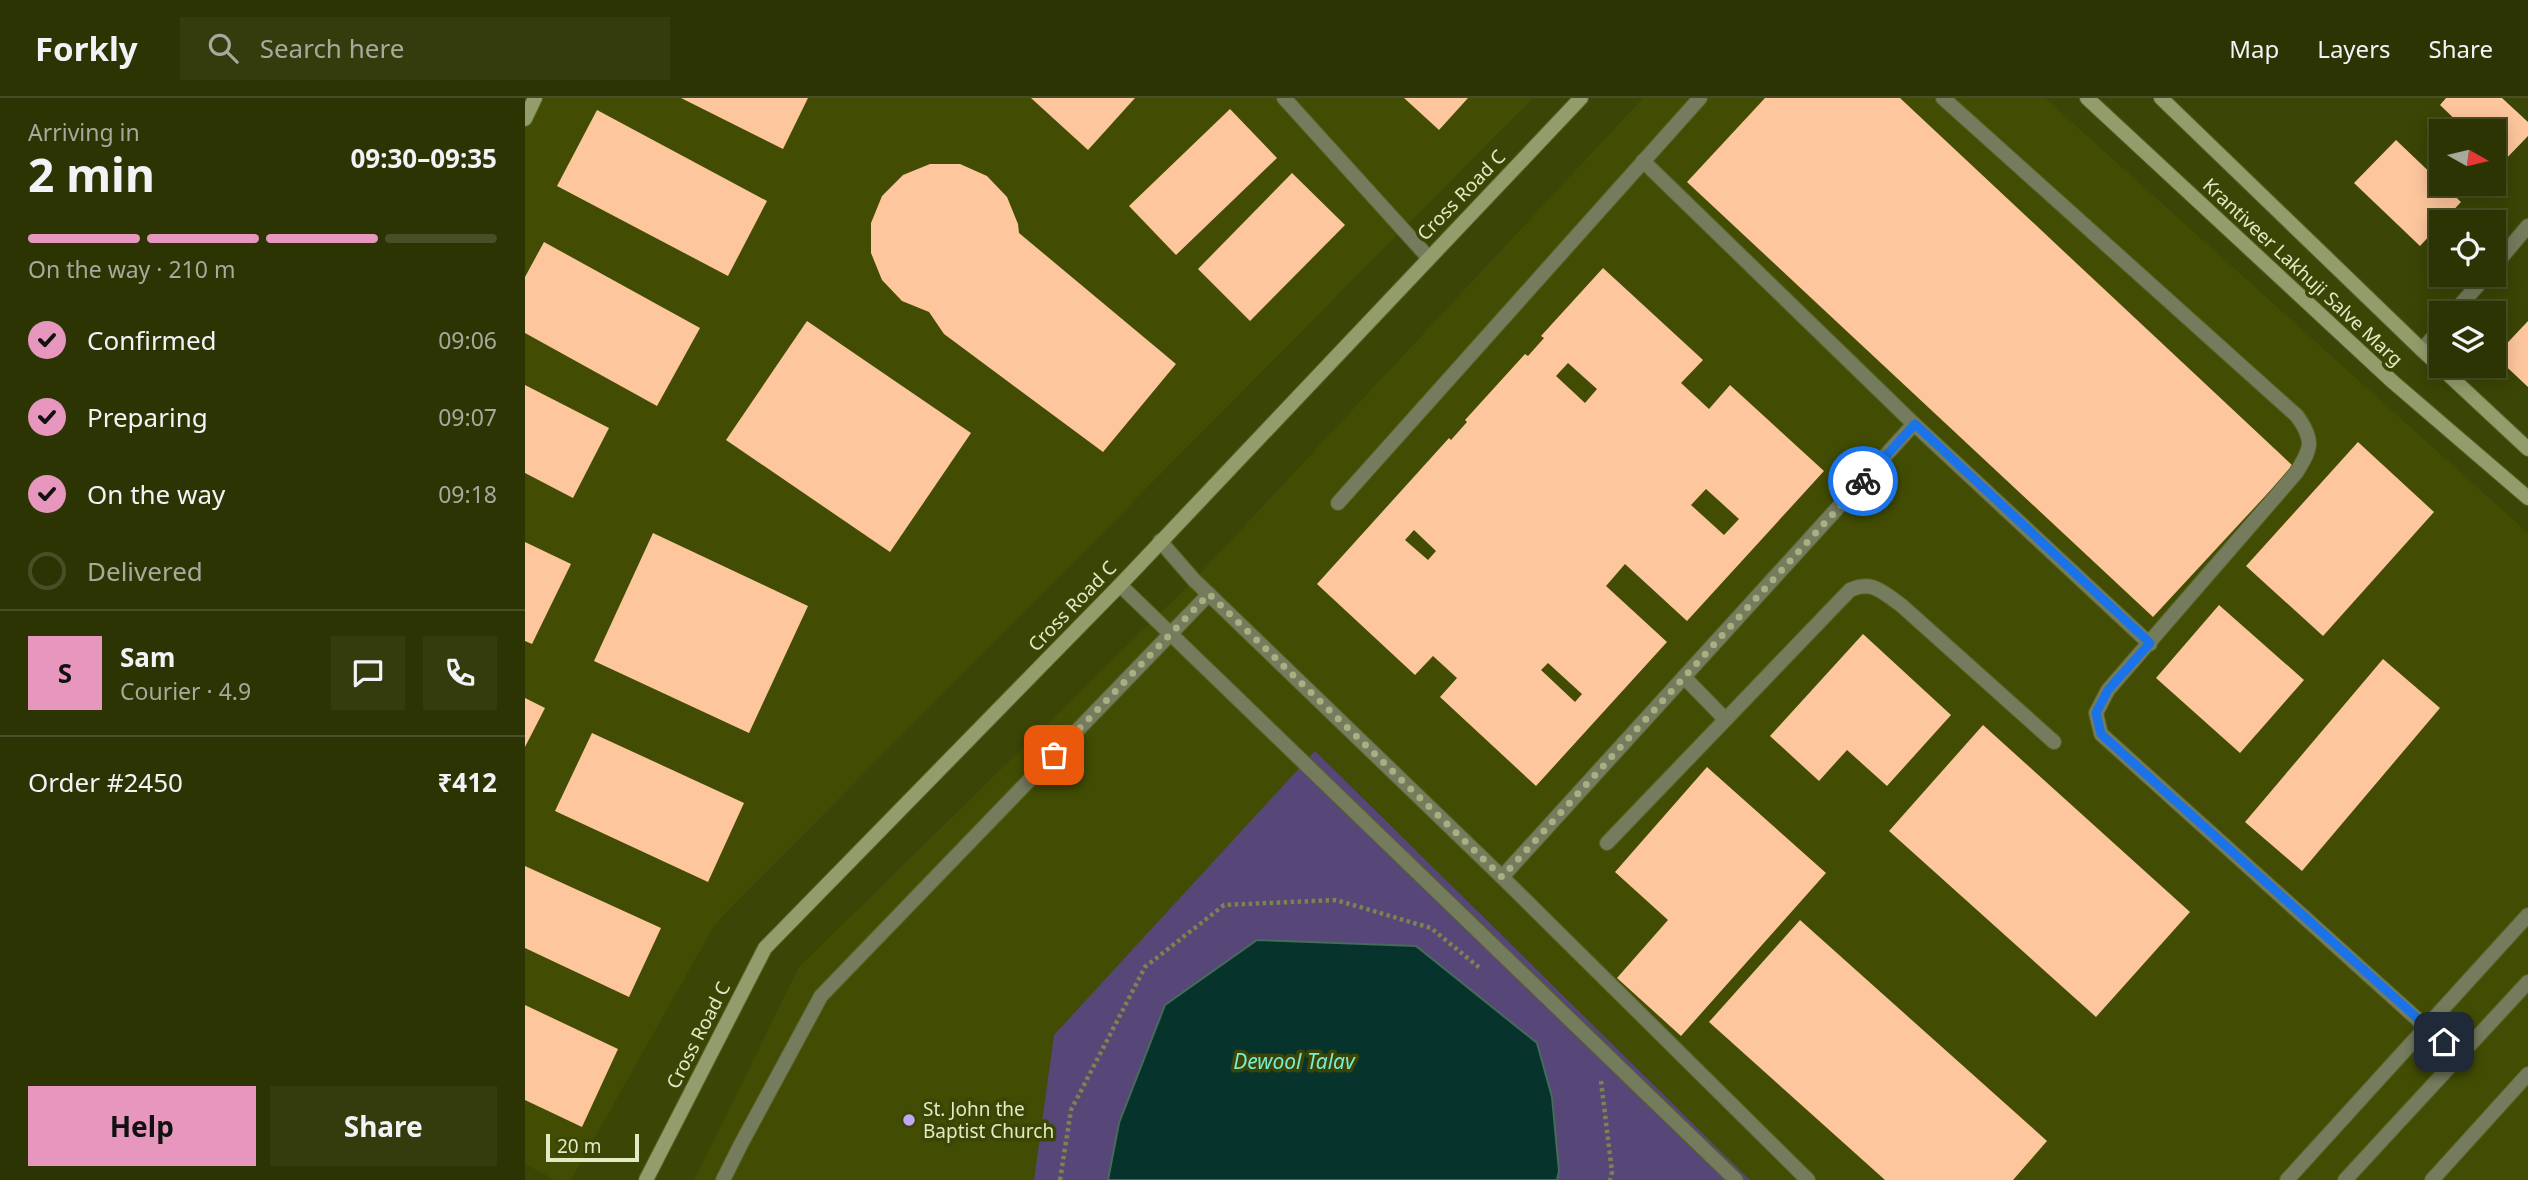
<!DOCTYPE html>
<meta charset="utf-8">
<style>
body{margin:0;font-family:"Noto Sans",sans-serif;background:#343c0e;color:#f1f3f6;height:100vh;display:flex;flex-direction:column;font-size:26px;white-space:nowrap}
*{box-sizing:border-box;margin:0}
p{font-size:23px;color:#a6aa9a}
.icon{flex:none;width:38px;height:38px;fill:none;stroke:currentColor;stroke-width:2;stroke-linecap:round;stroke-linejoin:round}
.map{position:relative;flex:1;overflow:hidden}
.side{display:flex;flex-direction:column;background:#2c3404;width:525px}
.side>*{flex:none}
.needle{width:46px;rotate:98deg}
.tools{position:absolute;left:1904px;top:21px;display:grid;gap:14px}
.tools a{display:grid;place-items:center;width:77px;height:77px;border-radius:0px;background:#2c3404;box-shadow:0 4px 18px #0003,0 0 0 2px #484f26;font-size:35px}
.scale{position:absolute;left:21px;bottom:18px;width:93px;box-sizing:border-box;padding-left:7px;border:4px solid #e0eac3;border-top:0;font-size:19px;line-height:24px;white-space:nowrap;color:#e0eac3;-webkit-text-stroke:5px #3b4505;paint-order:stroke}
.pin{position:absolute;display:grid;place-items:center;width:60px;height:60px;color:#fff;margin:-30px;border-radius:14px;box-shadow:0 4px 10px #0006}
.courier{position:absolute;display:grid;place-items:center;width:70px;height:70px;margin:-35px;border:5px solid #1a73e8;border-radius:50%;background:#fff;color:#222;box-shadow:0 2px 9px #0007}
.headline em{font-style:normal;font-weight:700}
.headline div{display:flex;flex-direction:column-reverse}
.headline{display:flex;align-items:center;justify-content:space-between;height:119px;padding:0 28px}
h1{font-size:46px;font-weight:700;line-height:52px}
.bar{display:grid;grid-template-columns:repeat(4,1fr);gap:10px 7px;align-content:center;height:84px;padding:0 28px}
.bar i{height:9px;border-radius:5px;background:#484f26}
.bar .on{background:#e797bd}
.bar p{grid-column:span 4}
.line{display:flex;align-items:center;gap:18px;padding:0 28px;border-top:2px solid #484f26}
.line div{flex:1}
.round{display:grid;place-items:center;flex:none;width:74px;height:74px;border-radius:0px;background:#343c0e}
ol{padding:0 28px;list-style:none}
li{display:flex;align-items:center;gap:21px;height:77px}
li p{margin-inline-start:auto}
li .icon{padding:7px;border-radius:50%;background:#e797bd;color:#111;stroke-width:4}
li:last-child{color:#a6aa9a}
li i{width:38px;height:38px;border:4px solid #484f26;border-radius:50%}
.cta{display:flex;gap:14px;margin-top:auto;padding:14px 28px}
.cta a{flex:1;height:80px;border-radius:0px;background:#e797bd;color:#111;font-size:28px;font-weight:700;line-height:80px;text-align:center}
.cta a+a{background:#343c0e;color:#f1f3f6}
header{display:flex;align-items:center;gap:42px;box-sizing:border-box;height:98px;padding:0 35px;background:#2c3404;border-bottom:2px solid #484f26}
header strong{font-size:33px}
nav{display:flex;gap:38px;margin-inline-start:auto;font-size:24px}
.search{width:490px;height:63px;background:#343c0e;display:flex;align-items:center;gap:18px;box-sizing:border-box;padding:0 24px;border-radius:0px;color:#a6aa9a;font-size:26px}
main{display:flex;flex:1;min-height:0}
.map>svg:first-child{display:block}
.built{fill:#424d03}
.green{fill:#574678}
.water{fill:#06342d;stroke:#476b5a;stroke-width:2}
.building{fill:#fdc69d;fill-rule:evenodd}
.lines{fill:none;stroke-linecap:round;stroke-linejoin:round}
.lane-casing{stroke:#596327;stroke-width:16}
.street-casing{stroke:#596327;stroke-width:16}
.secondary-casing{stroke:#596327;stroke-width:16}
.path{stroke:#7a844e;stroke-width:4.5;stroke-dasharray:3.5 3.5;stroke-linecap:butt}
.lane{stroke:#747c5d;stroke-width:14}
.street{stroke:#747c5d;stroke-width:14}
.secondary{stroke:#929d6b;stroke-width:14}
.done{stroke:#a6b080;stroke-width:7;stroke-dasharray:0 12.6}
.route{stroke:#1a73e8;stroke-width:9}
.poi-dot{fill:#c0a8f3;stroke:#3b4505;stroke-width:2.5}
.labels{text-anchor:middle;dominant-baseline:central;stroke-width:7;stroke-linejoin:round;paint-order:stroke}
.street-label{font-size:19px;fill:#e0eac3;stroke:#3b4505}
.poi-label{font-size:19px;fill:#e0eac3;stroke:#3b4505;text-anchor:start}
.water-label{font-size:21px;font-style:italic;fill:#77edd5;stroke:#3b4505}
</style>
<header>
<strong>Forkly</strong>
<div class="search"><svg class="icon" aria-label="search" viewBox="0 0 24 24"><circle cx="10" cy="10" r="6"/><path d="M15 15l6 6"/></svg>Search here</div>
<nav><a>Map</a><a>Layers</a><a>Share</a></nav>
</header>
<main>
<section class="side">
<div class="headline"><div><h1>2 min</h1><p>Arriving in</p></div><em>09:30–09:35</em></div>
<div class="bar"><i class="on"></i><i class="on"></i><i class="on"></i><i></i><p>On the way · 210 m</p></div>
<ol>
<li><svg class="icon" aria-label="check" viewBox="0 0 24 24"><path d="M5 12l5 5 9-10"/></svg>Confirmed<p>09:06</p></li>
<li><svg class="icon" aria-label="check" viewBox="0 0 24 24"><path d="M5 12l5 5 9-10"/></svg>Preparing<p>09:07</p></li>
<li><svg class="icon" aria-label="check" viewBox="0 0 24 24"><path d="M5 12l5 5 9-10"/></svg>On the way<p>09:18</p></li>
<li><i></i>Delivered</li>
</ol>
<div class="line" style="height:126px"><b class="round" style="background:#e797bd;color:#111">S</b><div><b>Sam</b><p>Courier · 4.9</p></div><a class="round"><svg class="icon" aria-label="chat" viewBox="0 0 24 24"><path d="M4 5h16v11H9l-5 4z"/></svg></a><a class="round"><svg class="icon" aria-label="phone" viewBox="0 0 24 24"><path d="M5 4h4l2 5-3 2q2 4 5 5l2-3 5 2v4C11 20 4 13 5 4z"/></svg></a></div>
<div class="line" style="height:91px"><div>Order #2450</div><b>₹412</b></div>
<div class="cta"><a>Help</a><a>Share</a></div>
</section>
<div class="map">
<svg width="2003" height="1082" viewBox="0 0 2003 1082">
<rect width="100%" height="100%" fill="#3b4505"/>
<g class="built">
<polygon points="0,0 1008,0 190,826 46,1082 30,1082 0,1066"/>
<polygon points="1118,0 1520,0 2003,435 2003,1082 169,1082 274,869 669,482"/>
</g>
<polygon class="green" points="790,653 1225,1082 1032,1082 1034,1073 1027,999 1012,945 891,848 732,842 640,907 594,1025 583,1082 509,1082 529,937"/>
<polygon class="water" points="732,842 891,848 1012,945 1027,999 1034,1073 1032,1082 583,1082 594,1025 640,907"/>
<g class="building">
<polygon points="156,0 283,0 258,51"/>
<polygon points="506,0 610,0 563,52"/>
<polygon points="879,0 943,0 914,32"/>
<polygon points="1240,0 1375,0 1768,368 1628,519 1162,84"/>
<polygon points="1921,0 1977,0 2003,24 2003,38 1976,66 1969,59 1969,33 1942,33 1915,7"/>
<polygon points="705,11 752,60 651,157 604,108"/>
<polygon points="72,12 242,103 203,178 32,88"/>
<polygon points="1871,42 1936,104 1895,148 1829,85"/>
<polygon points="405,66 435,66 462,78 482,99 493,126 494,135 651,266 578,354 419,236 404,214 377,203 357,182 346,155 346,125 357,98 378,77"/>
<polygon points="767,75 820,127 725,223 673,171"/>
<polygon points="19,144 175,230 132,308 0,235 0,179"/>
<path d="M1078 170 1178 262 1156 285 1184 311 1205 287 1299 373 1162 523 1100 466 1081 488 1142 544 1011 688 915 599 932 580 908 558 890 577 792 486 924 340 926 342 942 324 940 322 1000 256 1003 258 1019 240 1016 238ZM1043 265 1072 291 1060 305 1031 278ZM1181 391 1214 421 1199 437 1166 407ZM889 432 911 453 903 462 880 442ZM1023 565 1057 596 1050 604 1016 572Z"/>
<polygon points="282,223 446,335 365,454 201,342"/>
<polygon points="2003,223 2003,289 1970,258"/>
<polygon points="0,287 84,330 48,400 0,375"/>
<polygon points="1833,344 1909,414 1798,538 1721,468"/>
<polygon points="128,435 283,508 224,635 69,563"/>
<polygon points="0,444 46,466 7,546 0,543"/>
<polygon points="1694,507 1779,582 1715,655 1631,580"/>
<polygon points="1338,536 1426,617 1362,688 1322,652 1294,683 1245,638"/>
<polygon points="1858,561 1915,610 1777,773 1720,724"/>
<polygon points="0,600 20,610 0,649"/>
<polygon points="1458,627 1665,814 1571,919 1364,733"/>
<polygon points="67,635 219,705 183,784 30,713"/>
<polygon points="1182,669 1301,775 1156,938 1092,880 1143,822 1090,774"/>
<polygon points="0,768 136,830 104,899 0,850"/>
<polygon points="1275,822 1522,1043 1488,1082 1360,1082 1184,924"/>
<polygon points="0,907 93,951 57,1029 0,1002"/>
</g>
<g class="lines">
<defs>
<g id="lane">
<path d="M1418 0 1772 318C1790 343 1786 351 1771 375L1583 592 1571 615 1576 636 1901 929 1936 958"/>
<polyline points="1118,63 1389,326 1625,546"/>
<polyline points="813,405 1175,0"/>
<polyline points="635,443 669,482 977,779 1283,1082"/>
<polyline points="595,487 1211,1082"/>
<polyline points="1159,579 1200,621"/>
<path d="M1082 745 1325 492C1348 482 1357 494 1376 507L1529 644"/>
<polyline points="977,779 1389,326"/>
<polyline points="198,1082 216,1046 296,898 684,496"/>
<polyline points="1762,1082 2003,817"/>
<polyline points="1820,1082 2003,884"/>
<polyline points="1907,1082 2003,976"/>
</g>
<g id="street">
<polyline points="759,0 903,159"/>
<polyline points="1969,168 2003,128"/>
<polyline points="1928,215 1962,177"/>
<polyline points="1897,252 1916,230"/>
</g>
<g id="secondary">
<polyline points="1562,0 1868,284 2003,400"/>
<polyline points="1636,0 1897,252 2003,351"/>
<polyline points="0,21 10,0"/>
<polyline points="121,1082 240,850 595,487 1056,0"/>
</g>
</defs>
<use href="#lane" class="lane-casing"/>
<use href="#street" class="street-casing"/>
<use href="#secondary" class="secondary-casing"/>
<g class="path">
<polyline points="1076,983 1087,1074 1085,1082"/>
<polyline points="535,1082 546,1012 620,869 699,807 811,802 906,830 956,871"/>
</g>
<use href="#lane" class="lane"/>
<use href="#street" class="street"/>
<use href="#secondary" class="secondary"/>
</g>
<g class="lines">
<polyline class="done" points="529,657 684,496 977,779 1338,383"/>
<polyline class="route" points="1338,383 1390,326 1625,545 1583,592 1571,615 1576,636 1919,944"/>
</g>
<circle class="poi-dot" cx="384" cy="1022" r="7"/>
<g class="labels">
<g class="street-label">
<text transform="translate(936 97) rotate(-46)">Cross Road C</text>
<text transform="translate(1778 174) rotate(43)">Krantiveer Lakhuji Salve Marg</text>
<text transform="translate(547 508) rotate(-46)">Cross Road C</text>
<text transform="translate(173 937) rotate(-63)">Cross Road C</text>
</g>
<g class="poi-label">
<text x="398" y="1011">St. John the<tspan x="398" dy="22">Baptist Church</tspan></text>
</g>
<g class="water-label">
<text x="769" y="963">Dewool Talav</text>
</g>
</g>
</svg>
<div class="tools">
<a><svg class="needle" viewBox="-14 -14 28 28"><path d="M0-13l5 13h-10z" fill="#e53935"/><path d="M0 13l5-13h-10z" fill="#a6aa9a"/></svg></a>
<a><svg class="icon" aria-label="locate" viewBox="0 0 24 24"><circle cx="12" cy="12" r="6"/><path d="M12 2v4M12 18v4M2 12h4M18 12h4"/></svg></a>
<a><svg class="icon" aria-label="layers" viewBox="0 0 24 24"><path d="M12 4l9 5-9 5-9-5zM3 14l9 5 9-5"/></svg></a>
</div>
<div class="scale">20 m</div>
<div class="pin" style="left:529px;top:657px;background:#ea580c"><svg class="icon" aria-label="bag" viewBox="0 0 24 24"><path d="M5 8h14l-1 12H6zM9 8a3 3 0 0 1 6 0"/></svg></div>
<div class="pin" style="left:1919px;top:944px;background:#1f2937"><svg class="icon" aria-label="home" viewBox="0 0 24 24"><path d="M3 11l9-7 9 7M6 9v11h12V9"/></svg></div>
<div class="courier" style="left:1338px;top:383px"><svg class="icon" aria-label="bike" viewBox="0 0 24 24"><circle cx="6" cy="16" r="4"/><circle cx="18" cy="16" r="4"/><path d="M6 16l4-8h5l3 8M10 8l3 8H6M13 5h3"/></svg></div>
</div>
</main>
